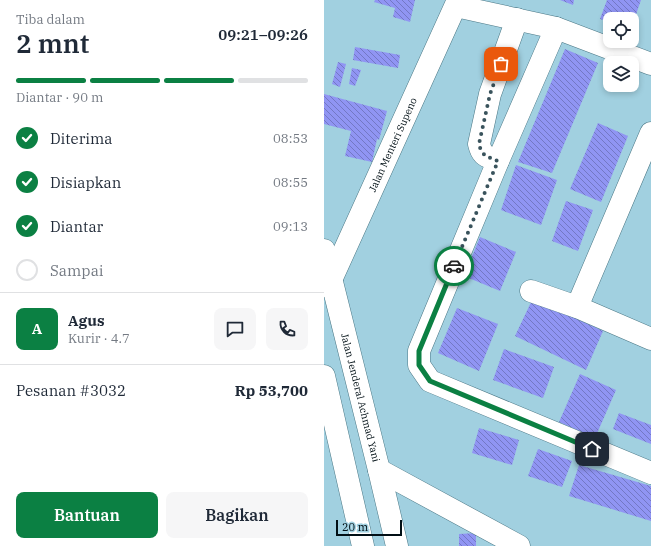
<!DOCTYPE html>
<html lang="id">
<meta charset="utf-8">
<style>
body{margin:0;font-family:"IBM Plex Serif",serif;background:#f6f6f7;color:#1f2937;height:100vh;display:flex;flex-direction:column;font-size:15px;white-space:nowrap}
*{box-sizing:border-box;margin:0}
p{font-size:13px;color:#747a83}
.icon{flex:none;width:22px;height:22px;fill:none;stroke:currentColor;stroke-width:2;stroke-linecap:round;stroke-linejoin:round}
.map{position:relative;flex:1;overflow:hidden}
.sheet{display:flex;flex-direction:column;background:#fff;width:324px}
.sheet>*{flex:none}
.buttons{position:absolute;left:279px;top:12px;display:grid;gap:8px}
.buttons a{display:grid;place-items:center;width:36px;height:36px;border-radius:8px;background:#fff;box-shadow:0 2px 6px #0003;font-size:20px}
.scale{position:absolute;left:12px;bottom:10px;width:66px;box-sizing:border-box;padding-left:4px;border:2px solid #010f15;border-top:0;font-size:11px;line-height:14px;white-space:nowrap;color:#010f15;-webkit-text-stroke:3px #a1d0e0;paint-order:stroke}
.pin{position:absolute;display:grid;place-items:center;width:34px;height:34px;color:#fff;margin:-17px;border-radius:8px;box-shadow:0 2px 6px #0006}
.courier{position:absolute;display:grid;place-items:center;width:40px;height:40px;margin:-20px;border:3px solid #0b8043;border-radius:50%;background:#fff;color:#222;box-shadow:0 1px 5px #0007}
.headline em{font-style:normal;font-weight:600}
.headline div{display:flex;flex-direction:column-reverse}
.headline{display:flex;align-items:center;justify-content:space-between;height:68px;padding:0 16px}
h1{font-size:26px;font-weight:600;line-height:30px}
.bar{display:grid;grid-template-columns:repeat(4,1fr);gap:6px 4px;align-content:center;height:48px;padding:0 16px}
.bar i{height:5px;border-radius:3px;background:#e0e1e3}
.bar .selected{background:#0b8043}
.bar p{grid-column:span 4}
.line{display:flex;align-items:center;gap:10px;padding:0 16px;border-top:1px solid #e0e1e3}
.line div{flex:1}
.round{display:grid;place-items:center;flex:none;width:42px;height:42px;border-radius:8px;background:#f6f6f7}
ol{padding:0 16px;list-style:none}
li{display:flex;align-items:center;gap:12px;height:44px}
li p{margin-inline-start:auto}
li .icon{padding:4px;border-radius:50%;background:#0b8043;color:#fff;stroke-width:4}
li:last-child{color:#747a83}
li i{width:22px;height:22px;border:2px solid #e0e1e3;border-radius:50%}
.cta{display:flex;gap:8px;margin-top:auto;padding:8px 16px}
.cta a{flex:1;height:46px;border-radius:8px;background:#0b8043;color:#fff;font-size:16px;font-weight:600;line-height:46px;text-align:center}
.cta a+a{background:#f6f6f7;color:#1f2937}
main{display:flex;flex:1;min-height:0}
.map>svg:first-child{display:block}
.building{fill:url(#building-back-hatch)}
.lines{fill:none;stroke-linecap:round;stroke-linejoin:round}
.minor-casing{stroke:#4a7785;stroke-width:23}
.major-casing{stroke:#4a7785;stroke-width:23}
.minor{stroke:#fff;stroke-width:22}
.major{stroke:#fff;stroke-width:22}
.done{stroke:#39535c;stroke-width:4;stroke-dasharray:0 7.2}
.route{stroke:#0b8043;stroke-width:5}
.labels{text-anchor:middle;dominant-baseline:central;stroke-width:3.5;stroke-linejoin:round;paint-order:stroke}
.street-label{font-size:10px;fill:#010f15;stroke:#a1d0e0}
</style>
<main>
<section class="sheet">
<div class="headline"><div><h1>2 mnt</h1><p>Tiba dalam</p></div><em>09:21–09:26</em></div>
<div class="bar"><i class="selected"></i><i class="selected"></i><i class="selected"></i><i></i><p>Diantar · 90 m</p></div>
<ol>
<li><svg class="icon" aria-label="check" viewBox="0 0 24 24"><path d="M5 12l5 5 9-10"/></svg>Diterima<p>08:53</p></li>
<li><svg class="icon" aria-label="check" viewBox="0 0 24 24"><path d="M5 12l5 5 9-10"/></svg>Disiapkan<p>08:55</p></li>
<li><svg class="icon" aria-label="check" viewBox="0 0 24 24"><path d="M5 12l5 5 9-10"/></svg>Diantar<p>09:13</p></li>
<li><i></i>Sampai</li>
</ol>
<div class="line" style="height:72px"><b class="round" style="background:#0b8043;color:#fff">A</b><div><b>Agus</b><p>Kurir · 4.7</p></div><a class="round"><svg class="icon" aria-label="chat" viewBox="0 0 24 24"><path d="M4 5h16v11H9l-5 4z"/></svg></a><a class="round"><svg class="icon" aria-label="phone" viewBox="0 0 24 24"><path d="M5 4h4l2 5-3 2q2 4 5 5l2-3 5 2v4C11 20 4 13 5 4z"/></svg></a></div>
<div class="line" style="height:52px"><div>Pesanan #3032</div><b>Rp 53,700</b></div>
<div class="cta"><a>Bantuan</a><a>Bagikan</a></div>
</section>
<div class="map">
<svg width="327" height="546" viewBox="0 0 327 546">
<defs>
<pattern id="building-back-hatch" width="6" height="6" patternUnits="userSpaceOnUse"><rect width="6" height="6" fill="#9095f3"/><path d="M-1 5l2 2M0 0l6 6M5-1l2 2" fill="none" stroke="#7378c4"/></pattern>
</defs>
<rect width="100%" height="100%" fill="#a1d0e0"/>
<g class="building">
<polygon points="51,0 91,0 86,22 69,17 71,8 50,2"/>
<polygon points="236,0 250,0 249,5"/>
<polygon points="283,0 317,0 308,26 308,19 286,19 286,22 276,19"/>
<polygon points="31,47 76,55 74,68 29,60"/>
<polygon points="241,49 274,63 228,173 194,162"/>
<polygon points="14,62 22,64 16,87 8,84"/>
<polygon points="28,68 37,70 31,86 25,84"/>
<polygon points="0,94 63,111 55,140 53,139 48,162 21,156 27,131 0,124"/>
<polygon points="274,123 304,136 277,202 246,189"/>
<polygon points="192,165 233,180 217,225 177,210"/>
<polygon points="242,201 269,210 254,251 228,241"/>
<polygon points="156,237 192,252 176,291 140,276"/>
<polygon points="209,298 279,331 262,370 191,336"/>
<polygon points="133,308 174,324 155,371 114,353"/>
<polygon points="180,349 230,367 219,398 169,380"/>
<polygon points="256,374 292,390 271,438 235,422"/>
<polygon points="295,413 327,425 327,444 289,429"/>
<polygon points="155,428 195,440 188,465 148,453"/>
<polygon points="214,449 248,461 238,487 204,476"/>
<polygon points="255,465 327,486 327,521 245,496"/>
<polygon points="152,533 152,546 135,546 135,534"/>
</g>
<g class="lines">
<defs>
<g id="minor">
<polyline points="132,6 232,28 327,64"/>
<polyline points="232,28 174,161 95,351 95,365 106,381 327,473"/>
<path d="M174 161C163 156 158 157 155 144L166 94 193 19"/>
<polyline points="207,291 253,307 327,339"/>
<polyline points="253,307 327,133"/>
<polyline points="55,470 195,546"/>
</g>
<g id="major">
<path id="s1" d="M0 250 55 470 73 546"/>
<path id="s2" d="M0 286 7 280 134 0"/>
<polyline points="0,376 39,546"/>
</g>
</defs>
<use href="#minor" class="minor-casing"/>
<use href="#major" class="major-casing"/>
<use href="#minor" class="minor"/>
<use href="#major" class="major"/>
</g>
<g class="lines">
<path class="done" d="M130 266 174 161C163 156 158 157 155 144L166 94 177 64"/>
<polyline class="route" points="130,266 95,351 95,365 106,381 268,449"/>
</g>
<g class="labels">
<g class="street-label">
<text stroke="none"><textPath href="#s2" startOffset="158">Jalan Menteri Supeno</textPath></text>
<text stroke="none"><textPath href="#s1" startOffset="152">Jalan Jenderal Achmad Yani</textPath></text>
</g>
</g>
</svg>
<div class="buttons">
<a><svg class="icon" aria-label="locate" viewBox="0 0 24 24"><circle cx="12" cy="12" r="6"/><path d="M12 2v4M12 18v4M2 12h4M18 12h4"/></svg></a>
<a><svg class="icon" aria-label="layers" viewBox="0 0 24 24"><path d="M12 4l9 5-9 5-9-5zM3 14l9 5 9-5"/></svg></a>
</div>
<div class="scale">20 m</div>
<div class="pin" style="left:177px;top:64px;background:#ea580c"><svg class="icon" aria-label="bag" viewBox="0 0 24 24"><path d="M5 8h14l-1 12H6zM9 8a3 3 0 0 1 6 0"/></svg></div>
<div class="pin" style="left:268px;top:449px;background:#1f2937"><svg class="icon" aria-label="home" viewBox="0 0 24 24"><path d="M3 11l9-7 9 7M6 9v11h12V9"/></svg></div>
<div class="courier" style="left:130px;top:266px"><svg class="icon" aria-label="car" viewBox="0 0 24 24"><path d="M5 17H2v-5l4-1 3-4h7l3 4 3 1v5h-3M9 17h6M6 11h13"/><circle cx="7" cy="17" r="2"/><circle cx="17" cy="17" r="2"/></svg></div>
</div>
</main>
